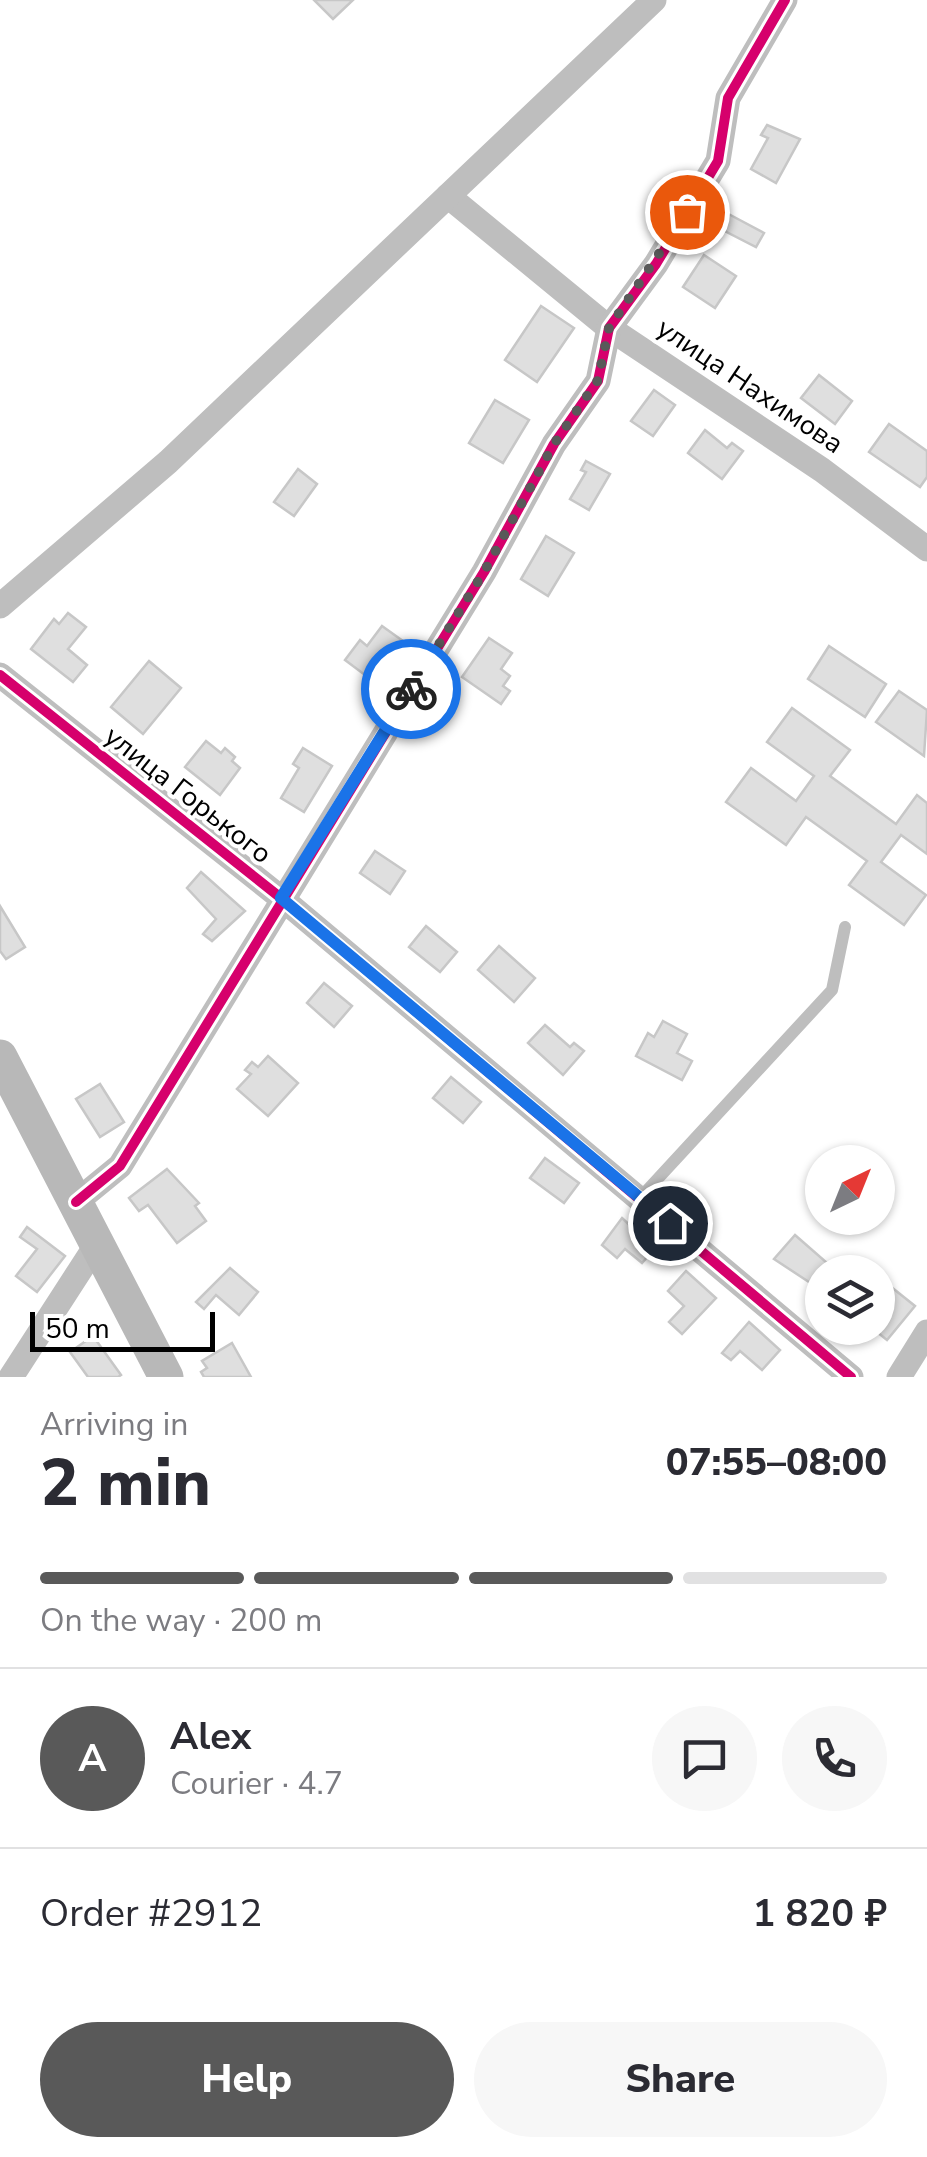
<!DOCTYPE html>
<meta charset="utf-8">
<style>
body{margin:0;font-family:"Nunito Sans",sans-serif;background:#f7f7f7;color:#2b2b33;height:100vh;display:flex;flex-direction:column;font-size:38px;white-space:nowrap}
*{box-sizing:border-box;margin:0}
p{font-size:32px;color:#7c7c81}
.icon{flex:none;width:55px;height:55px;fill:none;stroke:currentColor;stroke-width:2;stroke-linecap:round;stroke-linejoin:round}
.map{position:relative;height:1377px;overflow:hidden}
.panel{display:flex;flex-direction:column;background:#fff;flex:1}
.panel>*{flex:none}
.needle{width:65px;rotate:43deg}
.fabs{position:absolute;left:805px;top:1145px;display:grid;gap:20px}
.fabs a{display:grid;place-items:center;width:90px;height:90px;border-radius:50%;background:#fff;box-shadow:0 2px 8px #0004;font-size:50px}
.scale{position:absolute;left:30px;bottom:25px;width:185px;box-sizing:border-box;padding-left:10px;border:5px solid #000;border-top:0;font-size:28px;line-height:35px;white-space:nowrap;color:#000;-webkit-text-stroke:8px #fff;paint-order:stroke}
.pin{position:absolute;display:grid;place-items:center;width:85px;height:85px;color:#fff;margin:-42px;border:5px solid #fff;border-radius:50%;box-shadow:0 2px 10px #0007}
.courier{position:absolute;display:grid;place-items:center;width:100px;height:100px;margin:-50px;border:8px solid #1a73e8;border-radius:50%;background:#fff;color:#222;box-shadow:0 2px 12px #0007}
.headline em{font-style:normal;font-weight:800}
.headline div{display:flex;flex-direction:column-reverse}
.headline{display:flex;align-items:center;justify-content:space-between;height:170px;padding:0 40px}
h1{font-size:65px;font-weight:800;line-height:75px}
.bar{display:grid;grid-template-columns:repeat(4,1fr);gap:15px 10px;align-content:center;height:120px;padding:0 40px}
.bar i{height:12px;border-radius:8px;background:#e1e1e2}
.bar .selected{background:#595959}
.bar p{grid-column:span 4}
.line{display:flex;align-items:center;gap:25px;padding:0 40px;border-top:2px solid #e1e1e2}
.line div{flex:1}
.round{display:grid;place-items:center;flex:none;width:105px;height:105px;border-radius:52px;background:#f7f7f7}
.primary-button{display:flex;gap:20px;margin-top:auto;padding:20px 40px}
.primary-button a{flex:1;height:115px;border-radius:60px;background:#595959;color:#fff;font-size:40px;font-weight:800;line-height:115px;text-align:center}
.primary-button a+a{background:#f7f7f7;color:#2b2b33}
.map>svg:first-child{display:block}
.building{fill:#dfdfdf;stroke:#c7c7c7;stroke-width:2.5}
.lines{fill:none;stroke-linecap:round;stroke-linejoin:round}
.service{stroke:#bebebe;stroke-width:12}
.minor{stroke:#bebebe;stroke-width:25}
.secondary{stroke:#b8b8b8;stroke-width:35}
.cycleway-casing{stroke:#fff;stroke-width:16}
.cycleway{stroke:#d6006c;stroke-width:10}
.done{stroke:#595959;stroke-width:10;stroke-dasharray:0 18}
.route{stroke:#1a73e8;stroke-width:12}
.labels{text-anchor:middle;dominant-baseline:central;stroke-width:8;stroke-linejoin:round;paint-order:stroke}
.street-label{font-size:28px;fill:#000;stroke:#fff}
</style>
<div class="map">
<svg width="927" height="1377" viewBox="0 0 927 1377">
<rect width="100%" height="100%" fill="#fff"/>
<g class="building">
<polygon points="314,0 353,0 333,19"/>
<polygon points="767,125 800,139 776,183 751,169 768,138 761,135"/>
<polygon points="721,210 764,233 756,247 713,225"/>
<polygon points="704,255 736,276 715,308 683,287"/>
<polygon points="541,306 574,328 537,382 505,360"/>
<polygon points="819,375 852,401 835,424 801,398"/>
<polygon points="654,390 675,405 653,436 631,421"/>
<polygon points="495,400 529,420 503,463 469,443"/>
<polygon points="889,424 927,451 927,477 920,487 869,452"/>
<polygon points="705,430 727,448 732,443 743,451 722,479 688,453"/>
<polygon points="586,461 610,474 589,510 570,499 586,472 581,470"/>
<polygon points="298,469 317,484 294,516 274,502"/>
<polygon points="546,536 574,553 548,596 521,579"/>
<polygon points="68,613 86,627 68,649 87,665 73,682 31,649 54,619 59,624"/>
<polygon points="382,626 403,641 373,681 345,660 360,640 367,646"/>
<polygon points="489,638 512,653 501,669 510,676 503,686 510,691 501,704 462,677"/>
<polygon points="829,646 886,684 865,717 808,679"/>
<polygon points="149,661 181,688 143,734 111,707"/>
<polygon points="899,691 927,710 924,756 876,722"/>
<polygon points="792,708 850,750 830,776 896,824 917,795 927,803 927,854 901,835 881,862 926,895 904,925 849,885 867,861 806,817 786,845 726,802 751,768 796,801 814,776 767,742"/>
<polygon points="206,741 221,753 225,748 235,757 232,761 240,768 220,795 185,767"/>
<polygon points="303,748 332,766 304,812 281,798 299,768 293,764"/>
<polygon points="375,851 405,871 390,894 360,873"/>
<polygon points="201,872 245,911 212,941 203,934 216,919 187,888"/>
<polygon points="0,906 25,947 6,959 0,951"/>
<polygon points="426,926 457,952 440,972 409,947"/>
<polygon points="499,946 535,978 514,1002 478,970"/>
<polygon points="324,983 352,1006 334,1027 307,1003"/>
<polygon points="663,1021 687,1034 677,1053 692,1061 682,1080 636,1056 648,1033 654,1037"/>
<polygon points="545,1025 570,1047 574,1043 584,1051 563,1075 528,1043"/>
<polygon points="268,1056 298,1083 268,1116 237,1089 251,1074 245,1070 252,1062 258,1067"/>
<polygon points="451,1077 481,1102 463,1123 433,1098"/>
<polygon points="100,1084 124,1122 100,1137 76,1099"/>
<polygon points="545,1158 579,1183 564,1203 530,1178"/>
<polygon points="167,1169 199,1203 195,1206 206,1221 177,1243 148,1205 139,1211 129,1198"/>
<polygon points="622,1218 638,1233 643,1227 651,1234 646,1240 655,1248 642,1263 625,1249 617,1258 602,1245"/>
<polygon points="27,1227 65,1256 37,1292 16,1276 37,1249 20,1237"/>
<polygon points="795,1235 834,1269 822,1272 818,1288 774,1259"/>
<polygon points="230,1268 258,1292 239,1315 216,1295 204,1309 196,1302"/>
<polygon points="686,1271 716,1298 682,1334 669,1322 684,1306 668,1291"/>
<polygon points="880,1278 915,1306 887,1340 872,1328 878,1328"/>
<polygon points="749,1322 780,1350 762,1370 740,1351 731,1360 722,1353"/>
<polygon points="93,1336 121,1375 118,1377 88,1377 70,1352"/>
<polygon points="232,1343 251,1377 204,1377 201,1372 207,1368 202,1361"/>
</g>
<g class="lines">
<polyline class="service" points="640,1198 832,990 845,927"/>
<g class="minor">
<polyline points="448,196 609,328 822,470 927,549"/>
<polyline points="0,606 168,462 654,0"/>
<polyline points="0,675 281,898 851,1377"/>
<polyline points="76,1202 120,1166 484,572 554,444 598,381 609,328 656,264 718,161 728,98 785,0"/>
<polyline points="11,1377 97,1244"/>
<polyline points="899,1377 927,1332"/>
</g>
<polyline class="secondary" points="0,1057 166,1377"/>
<defs>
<g id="cycleway">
<polyline points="0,675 281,898 851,1377"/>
<polyline points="76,1202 120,1166 484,572 554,444 598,381 609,328 656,264 718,161 728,98 785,0"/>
</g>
</defs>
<use href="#cycleway" class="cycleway-casing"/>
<use href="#cycleway" class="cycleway"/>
</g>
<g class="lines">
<polyline class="done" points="411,689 484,572 554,444 598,380 609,328 687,212"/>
<polyline class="route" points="411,689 281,898 670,1223"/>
</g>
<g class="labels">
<g class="street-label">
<text transform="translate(750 386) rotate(34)">улица Нахимова</text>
<text transform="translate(188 795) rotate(38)">улица Горького</text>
</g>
</g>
</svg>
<div class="fabs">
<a><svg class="needle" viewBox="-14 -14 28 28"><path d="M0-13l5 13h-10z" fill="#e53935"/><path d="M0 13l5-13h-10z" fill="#7c7c81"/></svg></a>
<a><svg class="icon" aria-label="layers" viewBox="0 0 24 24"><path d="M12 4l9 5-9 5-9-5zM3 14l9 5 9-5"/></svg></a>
</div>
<div class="scale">50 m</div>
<div class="pin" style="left:687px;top:212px;background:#ea580c"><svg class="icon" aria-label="bag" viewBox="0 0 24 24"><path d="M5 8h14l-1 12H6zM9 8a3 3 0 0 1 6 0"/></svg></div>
<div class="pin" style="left:670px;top:1223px;background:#1f2937"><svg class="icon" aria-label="home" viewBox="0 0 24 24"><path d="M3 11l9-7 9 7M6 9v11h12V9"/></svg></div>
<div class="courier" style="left:411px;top:689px"><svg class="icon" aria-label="bike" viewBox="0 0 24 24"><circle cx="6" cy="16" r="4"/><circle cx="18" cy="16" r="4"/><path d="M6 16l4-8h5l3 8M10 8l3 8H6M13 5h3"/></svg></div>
</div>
<section class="panel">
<div class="headline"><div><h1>2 min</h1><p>Arriving in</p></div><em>07:55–08:00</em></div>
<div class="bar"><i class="selected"></i><i class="selected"></i><i class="selected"></i><i></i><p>On the way · 200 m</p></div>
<div class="line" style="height:180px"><b class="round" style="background:#595959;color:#fff">A</b><div><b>Alex</b><p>Courier · 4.7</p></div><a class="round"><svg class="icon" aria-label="chat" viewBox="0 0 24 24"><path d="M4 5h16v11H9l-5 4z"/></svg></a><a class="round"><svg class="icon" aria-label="phone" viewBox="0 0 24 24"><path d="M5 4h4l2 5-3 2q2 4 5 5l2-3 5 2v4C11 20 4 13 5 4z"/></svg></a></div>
<div class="line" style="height:130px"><div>Order #2912</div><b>1 820 ₽</b></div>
<div class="primary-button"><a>Help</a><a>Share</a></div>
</section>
